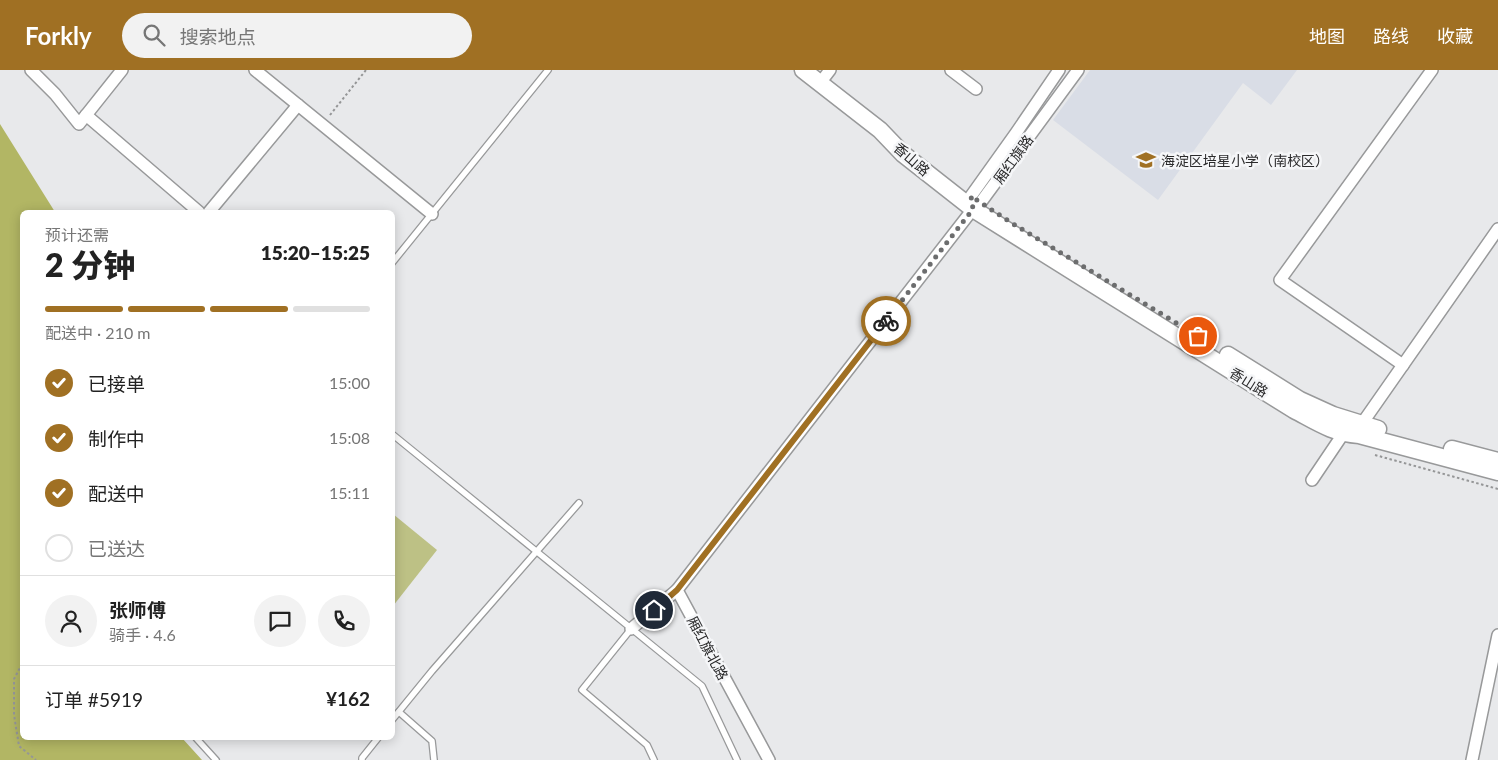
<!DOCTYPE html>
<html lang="zh">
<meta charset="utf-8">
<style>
body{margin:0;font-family:Lato,"Noto Sans SC",sans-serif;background:#f2f2f2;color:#222;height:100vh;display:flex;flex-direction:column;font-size:19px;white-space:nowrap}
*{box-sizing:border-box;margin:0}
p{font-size:16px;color:#767676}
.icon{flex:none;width:28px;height:28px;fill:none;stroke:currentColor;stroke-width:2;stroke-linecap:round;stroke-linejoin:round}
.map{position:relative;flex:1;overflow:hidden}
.side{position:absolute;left:20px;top:140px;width:375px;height:530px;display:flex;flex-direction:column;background:#fff;border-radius:8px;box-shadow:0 2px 12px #0003}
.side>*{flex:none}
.pin{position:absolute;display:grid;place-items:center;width:42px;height:42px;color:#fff;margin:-21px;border:2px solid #fff;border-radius:50%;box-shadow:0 1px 5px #0007}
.courier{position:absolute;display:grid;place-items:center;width:50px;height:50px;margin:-25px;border:4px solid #a07023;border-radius:50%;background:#fff;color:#222;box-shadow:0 1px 6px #0007}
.overview em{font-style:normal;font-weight:800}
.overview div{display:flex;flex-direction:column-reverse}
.overview{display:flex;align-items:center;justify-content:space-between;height:85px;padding:0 25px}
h1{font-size:32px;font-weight:800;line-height:38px}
.bar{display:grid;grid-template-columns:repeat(4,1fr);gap:8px 5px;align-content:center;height:60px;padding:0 25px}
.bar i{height:6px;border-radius:4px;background:#e0e0e0}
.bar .active{background:#a07023}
.bar p{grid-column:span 4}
.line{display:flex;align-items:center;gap:12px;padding:0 25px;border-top:1px solid #e0e0e0}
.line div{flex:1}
.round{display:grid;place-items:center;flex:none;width:52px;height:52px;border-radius:26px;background:#f2f2f2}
ol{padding:0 25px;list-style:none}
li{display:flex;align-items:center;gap:15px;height:55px}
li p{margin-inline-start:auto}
li .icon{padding:5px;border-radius:50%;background:#a07023;color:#fff;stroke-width:4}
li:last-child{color:#767676}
li i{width:28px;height:28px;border:2px solid #e0e0e0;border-radius:50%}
header{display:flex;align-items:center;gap:30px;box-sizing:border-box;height:70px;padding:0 25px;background:#a07023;color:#fff}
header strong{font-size:24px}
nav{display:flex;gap:28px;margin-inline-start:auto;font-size:18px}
.search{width:350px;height:45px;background:#f2f2f2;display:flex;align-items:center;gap:12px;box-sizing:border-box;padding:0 18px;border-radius:28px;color:#767676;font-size:19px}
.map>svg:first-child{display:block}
.built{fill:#d9dde6}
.green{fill:#bdc185}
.forest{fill:#b2b664}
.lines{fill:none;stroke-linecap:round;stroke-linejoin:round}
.lane-casing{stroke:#98999a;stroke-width:8}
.street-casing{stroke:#98999a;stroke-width:14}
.secondary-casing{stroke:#98999a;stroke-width:19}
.path{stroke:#959697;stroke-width:2;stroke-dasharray:2.5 2.5;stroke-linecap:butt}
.lane{stroke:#fff;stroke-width:5.5}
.street{stroke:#fff;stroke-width:11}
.secondary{stroke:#fff;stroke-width:16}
.done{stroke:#6c6d6e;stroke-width:5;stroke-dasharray:0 9}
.route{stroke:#a07023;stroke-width:6}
.labels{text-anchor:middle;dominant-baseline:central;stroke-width:5;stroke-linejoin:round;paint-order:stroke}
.street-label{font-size:14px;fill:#2a2a2b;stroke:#f5f6f8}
.poi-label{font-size:14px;fill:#2a2a2b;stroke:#f5f6f8;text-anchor:start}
</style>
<header>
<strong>Forkly</strong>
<div class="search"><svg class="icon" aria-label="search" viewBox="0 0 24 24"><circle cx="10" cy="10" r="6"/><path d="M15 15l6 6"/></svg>搜索地点</div>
<nav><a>地图</a><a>路线</a><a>收藏</a></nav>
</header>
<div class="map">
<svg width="1498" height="690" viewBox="0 0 1498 690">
<rect width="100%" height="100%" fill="#e8e9eb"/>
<polygon class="built" points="1090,0 1297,0 1271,35 1243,13 1158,130 1053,50"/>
<polygon class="green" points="393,444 437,480 393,536"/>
<polygon class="forest" points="0,54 55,142 22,142 22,668 182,668 202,690 0,690"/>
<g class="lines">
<defs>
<g id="lane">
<polyline points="392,193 548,0"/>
<polyline points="392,364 702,616 737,690"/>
<polyline points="631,559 582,620 647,675 654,690"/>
<polyline points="399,642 432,671 434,690"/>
<polyline points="392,650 432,601 579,433"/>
<polyline points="196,668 216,690"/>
<polyline points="362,690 362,688 378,668"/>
</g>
<g id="street">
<polyline points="31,0 55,24 79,54 122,0"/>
<polyline points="255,0 432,144"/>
<polyline points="951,0 976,19"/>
<polyline points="820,13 830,0"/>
<polyline points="86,45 199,142"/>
<polyline points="973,139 971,126 1016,63 1059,0"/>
<polyline points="209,142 298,35"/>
<polyline points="1403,295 1280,210 1432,0"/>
<polyline points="1312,410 1343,364 1361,355 1498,159"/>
<polyline points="631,559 677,520"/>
<polyline points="769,690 677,520 973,139 981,132 1078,0"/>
<polyline points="1472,690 1498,565"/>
</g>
<g id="secondary">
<path d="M803 0 880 60 903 84 973 139 1294 340C1317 352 1332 363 1359 365L1498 402"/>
<polyline points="1228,285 1300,330 1333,345 1378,359"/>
<polyline points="1452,379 1498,391"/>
</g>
</defs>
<use href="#lane" class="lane-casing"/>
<use href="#street" class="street-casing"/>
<use href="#secondary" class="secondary-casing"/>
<g class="path">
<polyline points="330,45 366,0"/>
<polyline points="1375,385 1498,419"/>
<polyline points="22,594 14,609 14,645 19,676 36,690"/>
</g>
<use href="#lane" class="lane"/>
<use href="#street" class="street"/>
<use href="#secondary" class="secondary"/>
</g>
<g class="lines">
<polyline class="done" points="886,251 973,139 971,126 1010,152 1198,266"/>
<polyline class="route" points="654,540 677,520 886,251"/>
</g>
<defs>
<symbol id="school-bare" viewBox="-9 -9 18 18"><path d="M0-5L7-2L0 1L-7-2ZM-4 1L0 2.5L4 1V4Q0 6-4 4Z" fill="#a07023" stroke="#f5f6f8" stroke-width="2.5" paint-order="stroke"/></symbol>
</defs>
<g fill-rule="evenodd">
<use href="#school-bare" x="1132" y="76" width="28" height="28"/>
</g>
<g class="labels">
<g class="street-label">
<text transform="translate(912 89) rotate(41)">香山路</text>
<text transform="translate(1013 89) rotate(-54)">厢红旗路</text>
<text transform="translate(1249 312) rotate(32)">香山路</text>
<text transform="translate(708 578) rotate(62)">厢红旗北路</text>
</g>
<g class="poi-label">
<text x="1161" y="90">海淀区培星小学（南校区）</text>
</g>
</g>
</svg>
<div class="pin" style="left:1198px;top:266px;background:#ea580c"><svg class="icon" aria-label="bag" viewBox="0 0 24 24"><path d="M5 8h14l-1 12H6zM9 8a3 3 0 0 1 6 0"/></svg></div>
<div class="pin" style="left:654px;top:540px;background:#1f2937"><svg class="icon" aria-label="home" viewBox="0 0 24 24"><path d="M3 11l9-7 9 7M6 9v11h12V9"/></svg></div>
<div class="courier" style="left:886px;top:251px"><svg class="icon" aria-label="bike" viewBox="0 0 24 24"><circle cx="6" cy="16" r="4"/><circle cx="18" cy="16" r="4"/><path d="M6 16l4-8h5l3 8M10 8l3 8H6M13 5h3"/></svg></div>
<section class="side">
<div class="overview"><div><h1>2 分钟</h1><p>预计还需</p></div><em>15:20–15:25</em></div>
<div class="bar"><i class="active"></i><i class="active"></i><i class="active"></i><i></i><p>配送中 · 210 m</p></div>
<ol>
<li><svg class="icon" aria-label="check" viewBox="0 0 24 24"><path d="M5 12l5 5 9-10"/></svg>已接单<p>15:00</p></li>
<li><svg class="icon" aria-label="check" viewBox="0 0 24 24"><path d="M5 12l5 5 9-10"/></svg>制作中<p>15:08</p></li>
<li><svg class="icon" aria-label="check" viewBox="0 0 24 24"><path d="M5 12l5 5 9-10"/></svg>配送中<p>15:11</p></li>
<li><i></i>已送达</li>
</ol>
<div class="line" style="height:90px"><a class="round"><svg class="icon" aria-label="person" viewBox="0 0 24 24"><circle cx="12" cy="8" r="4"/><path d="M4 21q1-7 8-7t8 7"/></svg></a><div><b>张师傅</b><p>骑手 · 4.6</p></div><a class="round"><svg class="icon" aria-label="chat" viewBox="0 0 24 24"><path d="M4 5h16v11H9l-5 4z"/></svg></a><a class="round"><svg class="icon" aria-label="phone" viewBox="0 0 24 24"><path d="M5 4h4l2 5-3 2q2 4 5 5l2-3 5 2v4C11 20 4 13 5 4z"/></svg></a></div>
<div class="line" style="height:65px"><div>订单 #5919</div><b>¥162</b></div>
</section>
</div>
